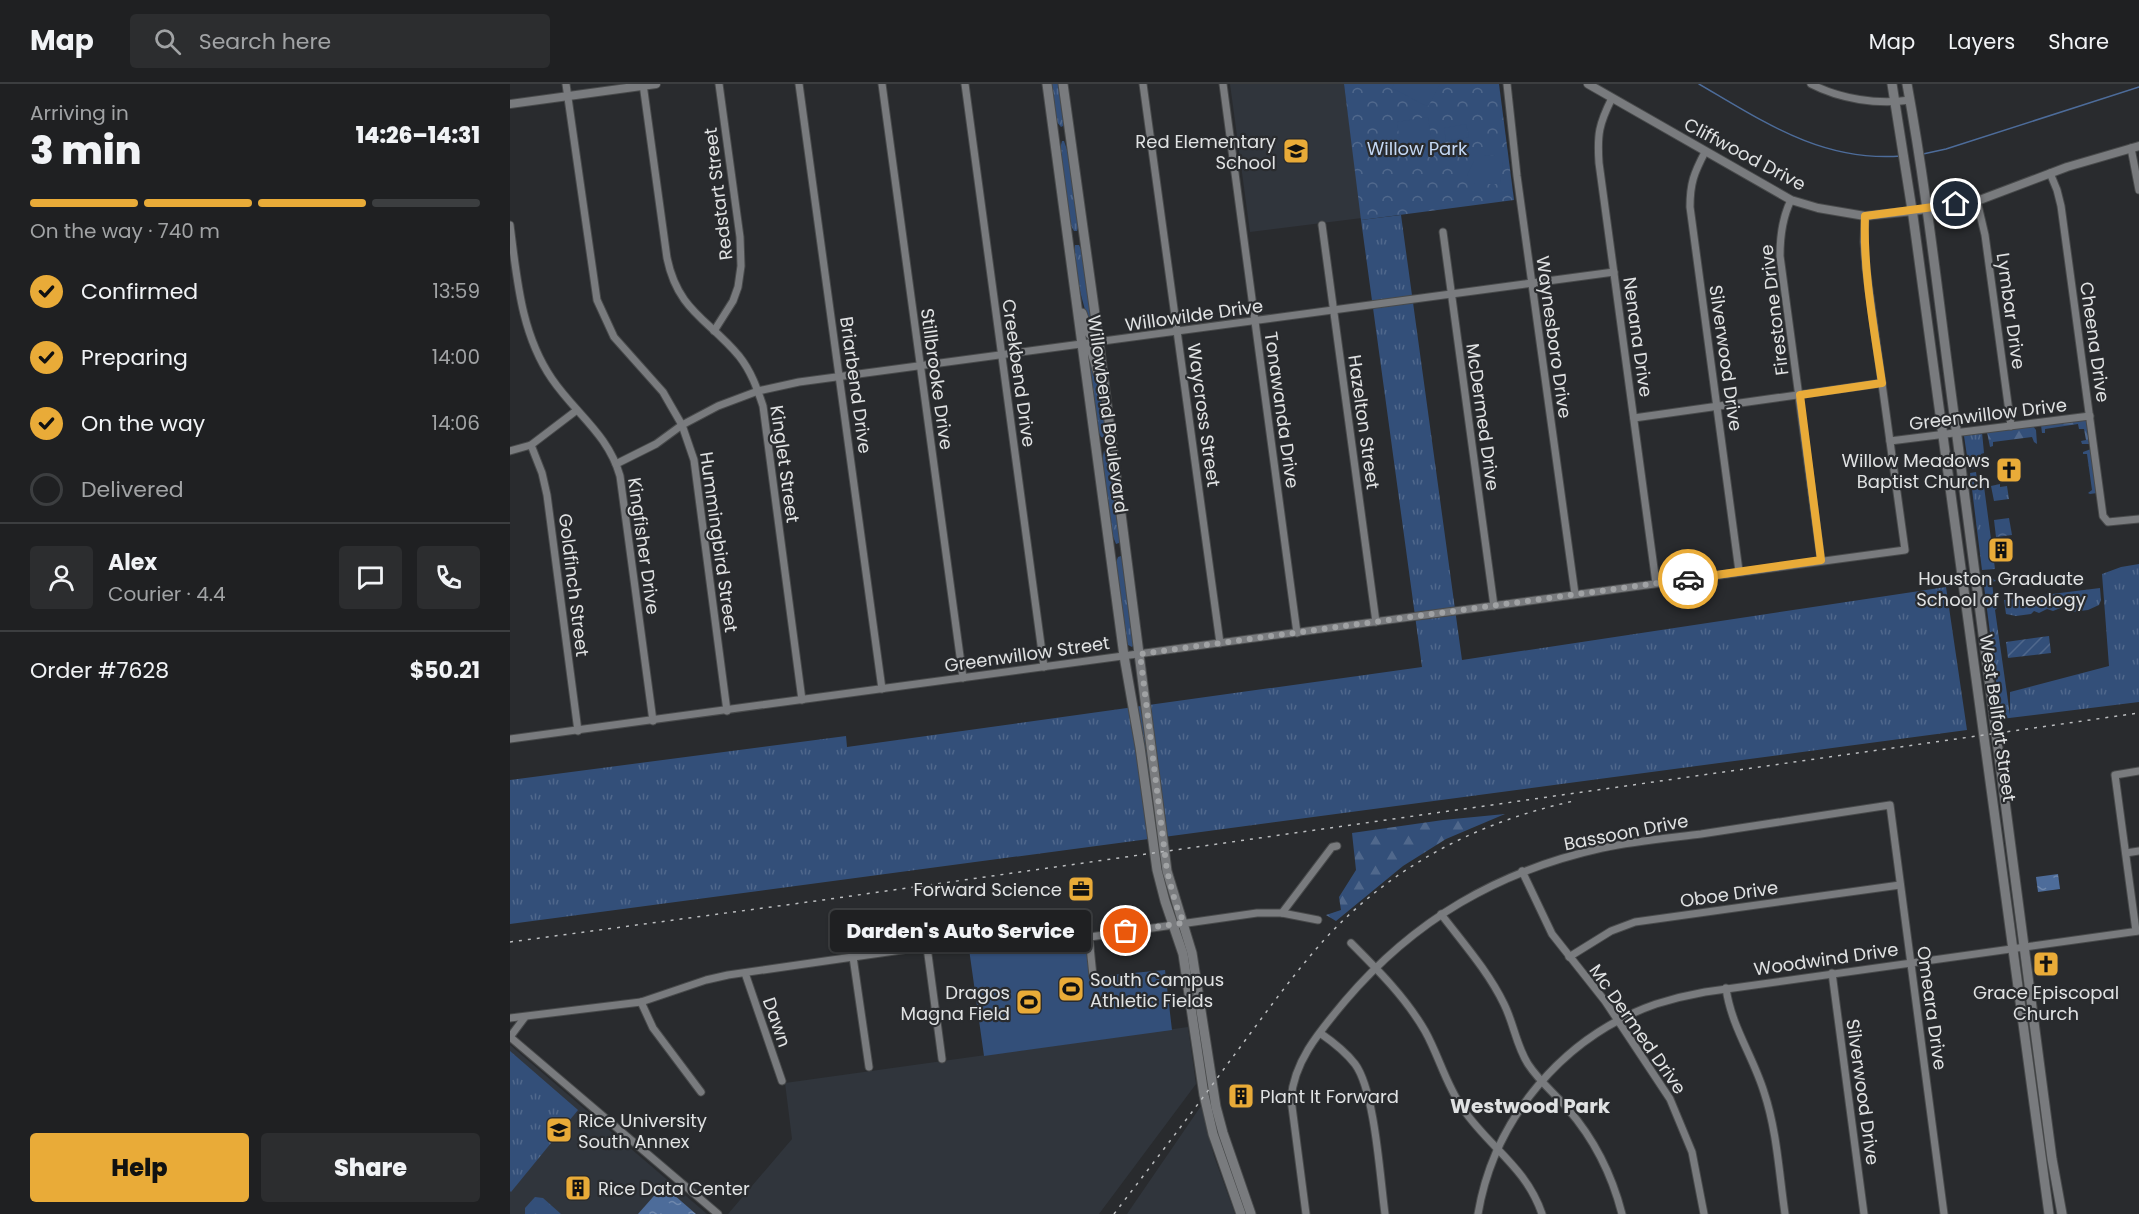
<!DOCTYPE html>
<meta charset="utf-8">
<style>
body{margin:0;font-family:Poppins,sans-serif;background:#2c2d2f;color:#f1f3f6;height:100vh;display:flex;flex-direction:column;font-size:22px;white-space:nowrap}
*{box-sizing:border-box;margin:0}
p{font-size:20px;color:#a1a3a5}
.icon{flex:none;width:33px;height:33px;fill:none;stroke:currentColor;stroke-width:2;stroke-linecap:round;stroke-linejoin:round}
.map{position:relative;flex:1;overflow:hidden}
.panel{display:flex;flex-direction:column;background:#1f2022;width:510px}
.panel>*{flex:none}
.pin{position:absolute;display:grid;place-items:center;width:51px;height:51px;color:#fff;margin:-26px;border:3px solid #fff;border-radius:50%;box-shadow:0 2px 6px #0007}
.courier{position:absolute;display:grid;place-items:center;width:60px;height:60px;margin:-30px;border:4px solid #e9ab38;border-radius:50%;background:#fff;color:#222;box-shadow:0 2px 8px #0007}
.bubble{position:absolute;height:42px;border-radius:6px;background:#1f2022;box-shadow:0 2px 4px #0004,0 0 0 2px #3c3e40;font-size:20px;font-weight:800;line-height:42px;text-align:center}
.summary em{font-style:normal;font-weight:800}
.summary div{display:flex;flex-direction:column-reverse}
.summary{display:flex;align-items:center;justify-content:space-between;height:102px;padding:0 30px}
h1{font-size:39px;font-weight:800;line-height:45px}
.bar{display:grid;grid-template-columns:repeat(4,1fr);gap:9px 6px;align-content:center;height:72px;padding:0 30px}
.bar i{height:8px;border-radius:4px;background:#3c3e40}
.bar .selected{background:#e9ab38}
.bar p{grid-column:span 4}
.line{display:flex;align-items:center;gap:15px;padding:0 30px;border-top:2px solid #3c3e40}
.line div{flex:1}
.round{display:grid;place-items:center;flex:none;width:63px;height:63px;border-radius:6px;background:#2c2d2f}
ol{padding:0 30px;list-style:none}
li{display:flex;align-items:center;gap:18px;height:66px}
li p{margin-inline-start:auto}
li .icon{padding:6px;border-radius:50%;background:#e9ab38;color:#111;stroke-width:4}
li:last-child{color:#a1a3a5}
li i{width:33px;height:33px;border:3px solid #3c3e40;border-radius:50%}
.action{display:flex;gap:12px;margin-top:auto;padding:12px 30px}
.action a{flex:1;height:69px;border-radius:6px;background:#e9ab38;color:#111;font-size:24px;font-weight:800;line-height:69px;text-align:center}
.action a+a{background:#2c2d2f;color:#f1f3f6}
header{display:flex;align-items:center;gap:36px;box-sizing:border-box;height:84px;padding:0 30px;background:#1f2022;border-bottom:2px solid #3c3e40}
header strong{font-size:28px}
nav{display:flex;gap:33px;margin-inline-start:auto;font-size:21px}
.search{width:420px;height:54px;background:#2c2d2f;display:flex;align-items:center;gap:15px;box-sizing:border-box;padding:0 21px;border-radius:6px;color:#a1a3a5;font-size:22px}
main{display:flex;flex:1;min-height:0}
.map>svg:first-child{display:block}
.built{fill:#30353c}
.grass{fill:url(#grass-tufts)}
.forest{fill:url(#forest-firs)}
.park{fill:url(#park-crowns)}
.garden{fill:url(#garden-furrows)}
.pitch{fill:#334f79}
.water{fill:url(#water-ripples)}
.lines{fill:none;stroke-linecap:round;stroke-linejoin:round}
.stream{stroke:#4d6c9a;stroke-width:1.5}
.minor-casing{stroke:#484a4b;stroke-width:9}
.tertiary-casing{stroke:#484a4b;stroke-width:10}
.secondary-casing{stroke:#484a4b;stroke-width:11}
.minor{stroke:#797b7e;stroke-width:7}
.tertiary{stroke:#797b7e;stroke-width:8}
.secondary{stroke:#797b7e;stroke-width:9}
.rail{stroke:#bbbdbf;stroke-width:1.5;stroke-dasharray:3 6;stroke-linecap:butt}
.done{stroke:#a0a2a4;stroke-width:6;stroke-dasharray:0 10.8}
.route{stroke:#e9ab38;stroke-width:8}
.labels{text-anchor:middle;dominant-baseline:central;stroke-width:4.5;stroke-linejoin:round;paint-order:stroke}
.poi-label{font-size:18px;fill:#e0e2e3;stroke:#292b2e;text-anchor:end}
.park-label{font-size:18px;fill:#c4d8f4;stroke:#292b2e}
.street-label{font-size:18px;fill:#e0e2e3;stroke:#292b2e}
.neighbourhood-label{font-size:20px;font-weight:bold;fill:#e0e2e3;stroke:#292b2e}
</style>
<header>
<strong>Map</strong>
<div class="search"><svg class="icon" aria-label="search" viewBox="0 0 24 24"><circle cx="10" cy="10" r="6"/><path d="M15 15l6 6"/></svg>Search here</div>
<nav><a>Map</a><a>Layers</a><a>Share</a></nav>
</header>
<main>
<section class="panel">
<div class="summary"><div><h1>3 min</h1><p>Arriving in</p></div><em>14:26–14:31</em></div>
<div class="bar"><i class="selected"></i><i class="selected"></i><i class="selected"></i><i></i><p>On the way · 740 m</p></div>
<ol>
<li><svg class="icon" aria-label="check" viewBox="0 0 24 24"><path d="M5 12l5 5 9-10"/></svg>Confirmed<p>13:59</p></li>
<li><svg class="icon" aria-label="check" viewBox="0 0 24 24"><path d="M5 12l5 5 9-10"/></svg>Preparing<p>14:00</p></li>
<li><svg class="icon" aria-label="check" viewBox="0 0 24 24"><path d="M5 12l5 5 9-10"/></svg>On the way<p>14:06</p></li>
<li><i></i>Delivered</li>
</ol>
<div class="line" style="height:108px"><a class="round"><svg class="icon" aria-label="person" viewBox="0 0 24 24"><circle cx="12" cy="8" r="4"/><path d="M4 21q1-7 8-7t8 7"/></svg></a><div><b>Alex</b><p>Courier · 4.4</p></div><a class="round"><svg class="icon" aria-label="chat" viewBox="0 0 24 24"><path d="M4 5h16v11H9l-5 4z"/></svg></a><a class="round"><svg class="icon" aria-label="phone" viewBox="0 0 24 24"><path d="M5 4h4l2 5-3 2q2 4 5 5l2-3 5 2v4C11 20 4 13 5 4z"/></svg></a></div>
<div class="line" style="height:78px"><div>Order #7628</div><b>$50.21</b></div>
<div class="action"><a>Help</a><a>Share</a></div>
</section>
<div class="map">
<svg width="1629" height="1130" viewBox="0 0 1629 1130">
<defs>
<pattern id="grass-tufts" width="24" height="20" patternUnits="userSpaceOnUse" patternTransform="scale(1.5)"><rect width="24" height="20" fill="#334f79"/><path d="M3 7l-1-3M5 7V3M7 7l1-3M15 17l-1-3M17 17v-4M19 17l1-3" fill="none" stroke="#50688c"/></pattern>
<pattern id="forest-firs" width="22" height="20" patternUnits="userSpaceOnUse" patternTransform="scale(1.5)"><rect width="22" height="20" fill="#334f79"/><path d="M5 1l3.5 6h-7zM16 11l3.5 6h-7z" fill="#50688c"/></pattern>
<pattern id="park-crowns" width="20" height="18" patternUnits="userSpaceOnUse" patternTransform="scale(1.5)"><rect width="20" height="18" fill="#334f79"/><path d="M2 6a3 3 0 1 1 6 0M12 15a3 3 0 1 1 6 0" fill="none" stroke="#50688c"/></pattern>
<pattern id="garden-furrows" width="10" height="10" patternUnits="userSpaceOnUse" patternTransform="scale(1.5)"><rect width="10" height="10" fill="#334f79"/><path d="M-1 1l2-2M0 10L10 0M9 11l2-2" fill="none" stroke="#50688c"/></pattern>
<pattern id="water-ripples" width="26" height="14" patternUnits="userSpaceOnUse" patternTransform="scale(1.5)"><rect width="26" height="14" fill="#4d6c9a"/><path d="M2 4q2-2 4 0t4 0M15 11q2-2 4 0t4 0" fill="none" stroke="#6f88ad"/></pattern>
</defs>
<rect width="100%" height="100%" fill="#292b2e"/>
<g class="built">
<polygon points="720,0 834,0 852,134 740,148"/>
<polygon points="678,943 686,1000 589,1130 218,1130 282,1055 275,999"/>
<polygon points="0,961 197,1130 0,1130"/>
<polygon points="691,1022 704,1072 725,1130 617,1130"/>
</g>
<g class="grass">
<polygon points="540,0 549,0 555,33 553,42 551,43 546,37"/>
<polygon points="552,57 554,57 560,74 569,140 567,147 564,147 560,140 550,65"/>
<polygon points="891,131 952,576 1436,503 1457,646 0,840 0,696 336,652 337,663 912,583 851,136"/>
<path d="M565 161H569L573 170 583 245H580C575 222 561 185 565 161Z"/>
<path d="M581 269C587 295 601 327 595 354L591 353 587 345 577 270Z"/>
<polygon points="1472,348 1474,369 1471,370 1471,376 1465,377 1466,384 1459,385 1454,352 1456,350"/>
<polygon points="1581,365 1587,409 1580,410 1578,409 1582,406 1577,370 1573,370 1573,368"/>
<polygon points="594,367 597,367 601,378 612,450 609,459 606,460 602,450 592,376"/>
<polygon points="1466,388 1467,396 1473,395 1485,485 1472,486 1460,389"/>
<polygon points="1490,400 1490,403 1497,402 1499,415 1484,417 1481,402"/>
<polygon points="611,472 615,478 625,558 622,563 618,561 615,551 605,481 608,473"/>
<polygon points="1629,480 1629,618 1491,635 1473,494 1481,493 1486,497 1482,498 1484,517 1487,519 1488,523 1485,526 1500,631 1500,608 1599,582 1592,490 1611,483"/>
<polygon points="1590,504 1591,516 1589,521 1578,526 1562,528 1553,523 1543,527 1537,525 1529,529 1524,527 1521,530 1506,532 1496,530 1494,516"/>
<polygon points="0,967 68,1026 1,1108 0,1107"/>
<polygon points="25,1113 33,1114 51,1130 15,1130 15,1124"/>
</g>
<g class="forest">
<polygon points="1576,334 1579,360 1572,360 1571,357 1576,356 1574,345 1569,345 1568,340 1535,345 1535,349 1532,349 1531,341"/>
<polygon points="1522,341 1526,346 1527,360 1524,358 1522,353 1483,358 1483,362 1480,363 1477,348"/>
<polygon points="995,730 936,755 893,782 826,837 816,831 831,826 829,813 846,786 842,749 933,736"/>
</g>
<g class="park">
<polygon points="834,0 989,0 1004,116 851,136"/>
<polygon points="1499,434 1502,451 1486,453 1484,436"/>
</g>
<polygon class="garden" points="1539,552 1541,569 1498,574 1496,558"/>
<g class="pitch">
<polygon points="884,0 930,0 918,23 882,4"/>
<polygon points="918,33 922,61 891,66 887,38"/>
<polygon points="956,40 959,53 936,57 934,44"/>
<polygon points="985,71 993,78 990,100 965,100 957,91 964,77 974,72"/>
<polygon points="577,862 579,893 655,886 662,946 474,972 459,865 509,869 532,868"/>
</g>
<g class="water">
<polygon points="1548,790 1550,805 1528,808 1526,793"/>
<polygon points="156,1104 186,1130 128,1130 150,1105"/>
</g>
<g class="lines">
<g class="stream">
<path d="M1189 0C1254 38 1312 78 1391 72"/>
<polyline points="1413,70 1436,65 1629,3"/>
</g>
<defs>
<g id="minor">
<polyline points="56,0 87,216 104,253 153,308 161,322 172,341 184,376 217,627"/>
<path d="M133 0 157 174C168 227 198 235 229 272 241 287 247 304 253 322L292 616"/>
<polyline points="289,0 372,605"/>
<polyline points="372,0 453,594"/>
<polyline points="455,0 534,583"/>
<polyline points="633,0 710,559"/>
<polyline points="713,0 787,549"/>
<polyline points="997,0 1007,92 1065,510"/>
<path d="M1301 0C1330 15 1368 21 1400 16"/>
<path d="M1102 14C1089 40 1087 50 1089 79L1146 499"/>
<polyline points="1621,64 1629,106"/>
<path d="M1195 68C1184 89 1180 99 1180 123L1229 487"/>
<polyline points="1540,89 1547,106 1551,122 1593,432 1598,438 1629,435"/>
<path d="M1281 116C1272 134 1270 152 1270 172L1311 476"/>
<polyline points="1467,117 1475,151 1501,342"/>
<path d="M0 141C7 195 11 250 42 295 66 330 98 350 110 392L143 637"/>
<polyline points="812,141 866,538"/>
<polyline points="933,148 984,522"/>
<polyline points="204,247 223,217 228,203 231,182 230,153 209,0"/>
<polyline points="1124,334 1372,299"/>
<polyline points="1380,357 1580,332"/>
<polyline points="21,361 32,389 37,411 68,647"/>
<polyline points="0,367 21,361 67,326"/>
<polyline points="106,380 146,360 172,341 208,322 248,307 289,298 1104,188"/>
<polyline points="0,655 1395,466 1356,184 1354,158 1355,132"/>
<polyline points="1616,769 1629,767"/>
<polyline points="1012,787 1042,850 1095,917 1160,1015 1182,1068 1194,1130"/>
<polyline points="772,829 822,763 827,762"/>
<path d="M931 830C953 859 978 887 994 920 1004 940 1006 961 1018 980 1029 997 1045 1010 1058 1025 1084 1055 1102 1091 1112 1130"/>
<polyline points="1626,847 1605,691 1629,687"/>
<polyline points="579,853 583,892"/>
<path d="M841 859C868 886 896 914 915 947 929 972 936 1001 953 1025 980 1064 1016 1083 1032 1130"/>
<polyline points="417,863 432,975"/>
<polyline points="343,873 359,983"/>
<polyline points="1059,873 1101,847 1125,838 1390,801"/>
<polyline points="235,889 272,997"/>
<polyline points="1322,889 1354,1130"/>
<path d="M1216 904C1221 942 1243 972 1254 1008 1267 1047 1269 1089 1275 1130"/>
<polyline points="131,918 143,944 191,1008"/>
<polyline points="15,933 0,953 208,1130"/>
<polyline points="0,934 131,918 196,896 218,891 447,858 531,860 747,829 772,829 808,836"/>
<path d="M810 949C823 958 835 967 845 980 865 1007 870 1094 875 1130"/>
<path d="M796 1130 781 1015C784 976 811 946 835 917 904 836 988 787 1092 764 1124 757 1158 754 1191 750 1254 740 1317 731 1380 721L1434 1130"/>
<path d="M968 1130C984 1034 1054 952 1146 920 1162 915 1178 911 1195 908L1629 847"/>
</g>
<g id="tertiary">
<polyline points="1078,0 1281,116 1308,124 1355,132 1403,127 1467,117 1557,83 1629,62"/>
<polyline points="0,20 146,0"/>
</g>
<g id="secondary">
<polyline points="537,0 614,572 630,663 647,786 655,817 673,870 694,1011 703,1050 731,1130"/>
<polyline points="553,0 589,259 657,787 682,869 706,1023 713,1049 741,1130"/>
<polyline points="1382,0 1403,132 1539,1130"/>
<path d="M1397 0C1418 114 1430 230 1446 345 1479 588 1509 832 1542 1075L1552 1130"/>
<polyline points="572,229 579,249 589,259"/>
<polyline points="572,261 582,268 588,289"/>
</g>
</defs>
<use href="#minor" class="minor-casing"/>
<use href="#tertiary" class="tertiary-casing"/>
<use href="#secondary" class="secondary-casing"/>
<use href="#minor" class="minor"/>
<use href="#tertiary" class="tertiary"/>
<use href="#secondary" class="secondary"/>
<g class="rail">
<polyline points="0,858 313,816 1629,629"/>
<path d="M604 1130C643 1079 682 1029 719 978 750 937 780 894 814 856 882 782 967 738 1064 717"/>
</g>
</g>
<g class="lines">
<polyline class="done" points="616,847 674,839 666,821 657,787 630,570 1178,495"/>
<path class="route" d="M1178 495 1311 476 1290 311 1372 299C1364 244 1353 188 1355 132L1446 120"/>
</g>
<defs>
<symbol id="school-square" viewBox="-11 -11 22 22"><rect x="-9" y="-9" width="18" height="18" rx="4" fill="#e9ab38" stroke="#292b2e"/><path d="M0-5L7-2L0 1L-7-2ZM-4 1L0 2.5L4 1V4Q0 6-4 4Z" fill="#111"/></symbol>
<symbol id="church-square" viewBox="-11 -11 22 22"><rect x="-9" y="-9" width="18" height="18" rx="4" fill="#e9ab38" stroke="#292b2e"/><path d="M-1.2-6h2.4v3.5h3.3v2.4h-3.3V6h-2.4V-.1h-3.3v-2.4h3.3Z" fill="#111"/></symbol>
<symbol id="building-square" viewBox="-11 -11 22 22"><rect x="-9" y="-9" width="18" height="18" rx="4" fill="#e9ab38" stroke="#292b2e"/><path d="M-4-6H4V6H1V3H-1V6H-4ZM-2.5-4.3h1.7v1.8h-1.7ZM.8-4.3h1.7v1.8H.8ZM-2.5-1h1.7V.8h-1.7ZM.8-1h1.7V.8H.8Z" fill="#111"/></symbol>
<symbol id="office-square" viewBox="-11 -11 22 22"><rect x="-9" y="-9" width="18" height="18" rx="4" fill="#e9ab38" stroke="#292b2e"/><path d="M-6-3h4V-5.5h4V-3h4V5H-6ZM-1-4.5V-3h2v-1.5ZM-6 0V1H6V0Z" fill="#111"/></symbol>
<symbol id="stadium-square" viewBox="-11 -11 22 22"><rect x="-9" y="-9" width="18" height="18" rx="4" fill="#e9ab38" stroke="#292b2e"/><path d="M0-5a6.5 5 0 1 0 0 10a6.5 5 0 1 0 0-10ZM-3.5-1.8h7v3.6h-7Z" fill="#111"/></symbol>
<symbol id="university-square" viewBox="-11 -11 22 22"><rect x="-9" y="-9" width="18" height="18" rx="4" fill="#e9ab38" stroke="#292b2e"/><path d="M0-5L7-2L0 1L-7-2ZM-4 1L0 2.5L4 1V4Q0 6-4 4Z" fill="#111"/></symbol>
</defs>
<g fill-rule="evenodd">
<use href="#school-square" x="771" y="52" width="30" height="30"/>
<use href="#church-square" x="1484" y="371" width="30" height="30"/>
<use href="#building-square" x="1476" y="451" width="30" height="30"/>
<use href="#office-square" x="556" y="790" width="30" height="30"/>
<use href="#church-square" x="1521" y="865" width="30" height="30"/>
<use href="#stadium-square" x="546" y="890" width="30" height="30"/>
<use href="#stadium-square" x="504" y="903" width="30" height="30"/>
<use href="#building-square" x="716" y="997" width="30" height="30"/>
<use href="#university-square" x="34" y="1031" width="30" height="30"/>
<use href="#building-square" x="53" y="1089" width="30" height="30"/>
</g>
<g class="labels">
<g class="poi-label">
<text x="766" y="57">Red Elementary<tspan x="766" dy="21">School</tspan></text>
<text x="1480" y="376">Willow Meadows<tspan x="1480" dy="21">Baptist Church</tspan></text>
<text x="1491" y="494" text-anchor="middle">Houston Graduate<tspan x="1491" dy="21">School of Theology</tspan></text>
<text x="552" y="805">Forward Science</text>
<text x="580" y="895" text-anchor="start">South Campus<tspan x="580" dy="21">Athletic Fields</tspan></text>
<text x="500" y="908">Dragos<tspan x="500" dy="21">Magna Field</tspan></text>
<text x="1536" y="908" text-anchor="middle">Grace Episcopal<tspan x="1536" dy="21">Church</tspan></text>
<text x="750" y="1012" text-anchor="start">Plant It Forward</text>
<text x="68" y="1036" text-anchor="start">Rice University<tspan x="68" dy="21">South Annex</tspan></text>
<text x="88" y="1104" text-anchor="start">Rice Data Center</text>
</g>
<g class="park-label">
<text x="907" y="64">Willow Park</text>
</g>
<g class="street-label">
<text transform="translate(1235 70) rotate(28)">Cliffwood Drive</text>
<text transform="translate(208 110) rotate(-97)">Redstart Street</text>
<text transform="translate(1264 226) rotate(-97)">Firestone Drive</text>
<text transform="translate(1501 227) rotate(82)">Lymbar Drive</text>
<text transform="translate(684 231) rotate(-8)">Willowilde Drive</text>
<text transform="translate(1044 253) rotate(82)">Waynesboro Drive</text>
<text transform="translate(1128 253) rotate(82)">Nenana Drive</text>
<text transform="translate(1585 258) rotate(82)">Cheena Drive</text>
<text transform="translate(1216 274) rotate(82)">Silverwood Drive</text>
<text transform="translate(509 289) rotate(82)">Creekbend Drive</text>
<text transform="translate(427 295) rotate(82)">Stillbrooke Drive</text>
<text transform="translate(346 301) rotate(82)">Briarbend Drive</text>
<text transform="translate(772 326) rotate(82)">Tonawanda Drive</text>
<text transform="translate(598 330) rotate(82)">Willowbend Boulevard</text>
<text transform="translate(1478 330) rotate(-7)">Greenwillow Drive</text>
<text transform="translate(694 331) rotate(82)">Waycross Street</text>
<text transform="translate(973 333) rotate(82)">McDermed Drive</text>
<text transform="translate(854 338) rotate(82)">Hazelton Street</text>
<text transform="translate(275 380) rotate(82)">Kinglet Street</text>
<text transform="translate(209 458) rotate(82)">Hummingbird Street</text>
<text transform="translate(134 462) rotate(82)">Kingfisher Drive</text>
<text transform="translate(64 501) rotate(83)">Goldfinch Street</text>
<text transform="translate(517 570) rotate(-8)">Greenwillow Street</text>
<text transform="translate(1488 634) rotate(82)">West Bellfort Street</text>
<text transform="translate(1116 748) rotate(-11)">Bassoon Drive</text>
<text transform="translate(1219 810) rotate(-8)">Oboe Drive</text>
<text transform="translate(1316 875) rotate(-8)">Woodwind Drive</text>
<text transform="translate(1422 924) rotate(82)">Omeara Drive</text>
<text transform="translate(267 938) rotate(71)">Dawn</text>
<text transform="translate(1128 945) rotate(55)">Mc Dermed Drive</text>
<text transform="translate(1353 1008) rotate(82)">Silverwood Drive</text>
</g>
<g class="neighbourhood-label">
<text x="1020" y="1022">Westwood Park</text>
</g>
</g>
</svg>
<div class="pin" style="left:616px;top:847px;background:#ea580c"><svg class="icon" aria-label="bag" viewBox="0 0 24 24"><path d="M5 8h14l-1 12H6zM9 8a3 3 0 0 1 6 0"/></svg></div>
<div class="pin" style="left:1446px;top:120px;background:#1f2937"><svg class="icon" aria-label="home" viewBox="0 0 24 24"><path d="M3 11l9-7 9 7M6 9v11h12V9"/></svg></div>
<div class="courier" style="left:1178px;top:495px"><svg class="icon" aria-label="car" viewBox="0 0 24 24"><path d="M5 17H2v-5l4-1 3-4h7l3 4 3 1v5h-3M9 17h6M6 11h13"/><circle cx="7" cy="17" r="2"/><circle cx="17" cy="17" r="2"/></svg></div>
<div class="bubble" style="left:320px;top:826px;width:261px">Darden's Auto Service</div>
</div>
</main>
